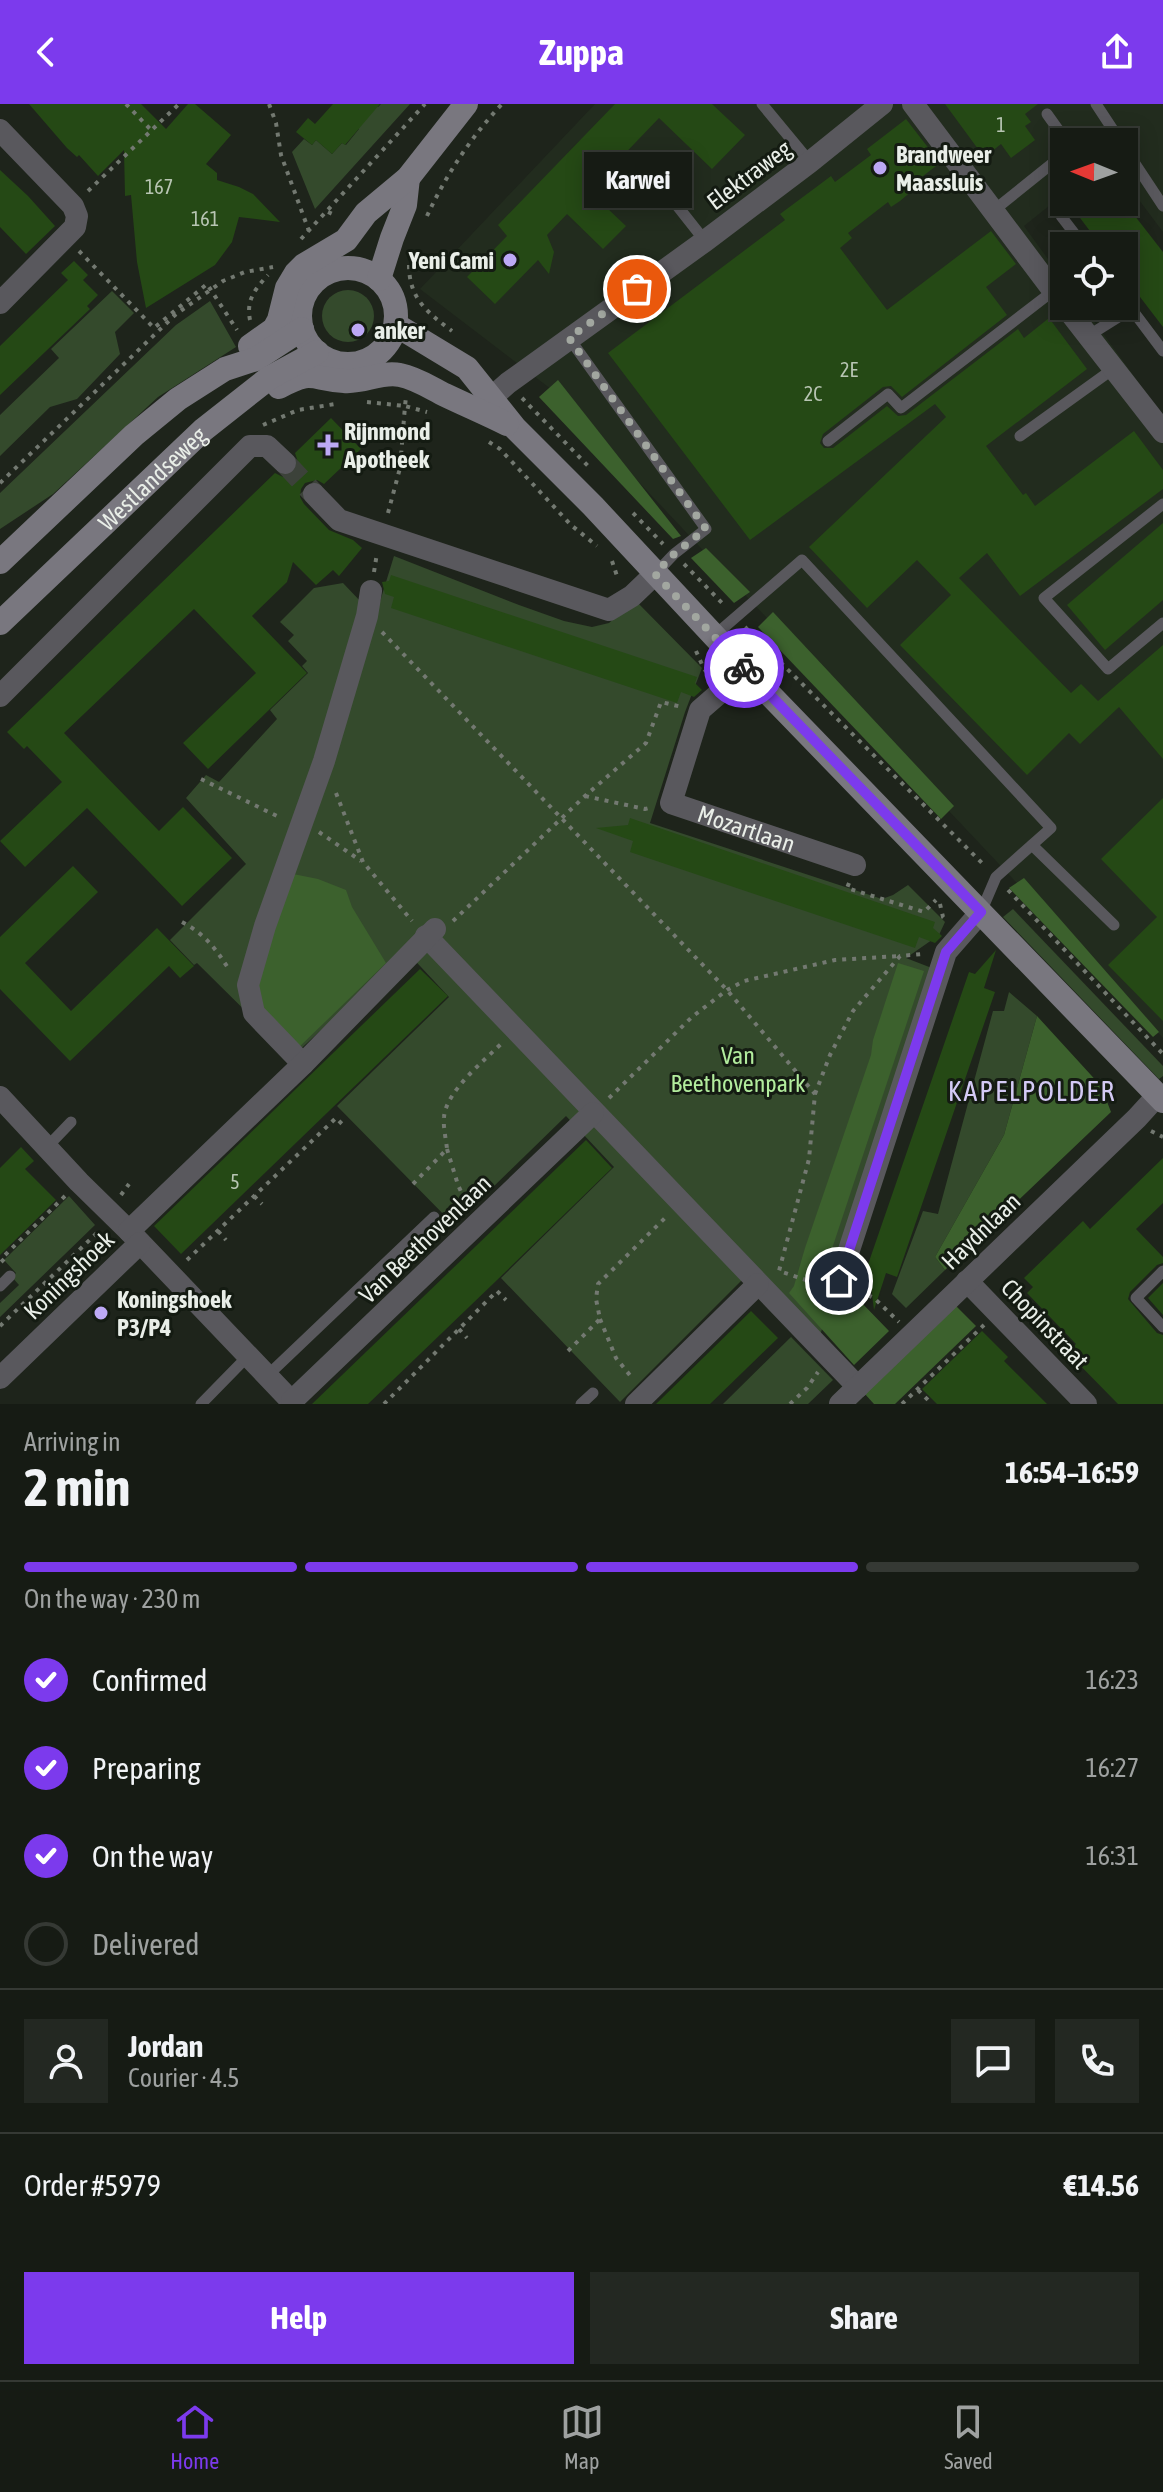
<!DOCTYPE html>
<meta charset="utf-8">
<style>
body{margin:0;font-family:"Asap Condensed",sans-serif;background:#232822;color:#f1f3f6;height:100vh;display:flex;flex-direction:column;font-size:30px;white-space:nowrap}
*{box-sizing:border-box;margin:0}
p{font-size:26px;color:#9ea1a0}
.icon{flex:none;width:44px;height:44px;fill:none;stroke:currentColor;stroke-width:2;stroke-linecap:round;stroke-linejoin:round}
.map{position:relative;height:1300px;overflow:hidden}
.sheet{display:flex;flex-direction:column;background:#161b14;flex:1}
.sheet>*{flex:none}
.needle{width:52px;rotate:271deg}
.controls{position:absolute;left:1050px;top:24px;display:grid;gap:16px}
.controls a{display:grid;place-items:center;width:88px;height:88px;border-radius:0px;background:#161b14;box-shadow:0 4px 20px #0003,0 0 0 2px #353934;font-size:40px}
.pin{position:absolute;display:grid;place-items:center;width:68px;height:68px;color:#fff;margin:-34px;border:4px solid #fff;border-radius:50%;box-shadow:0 2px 8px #0007}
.courier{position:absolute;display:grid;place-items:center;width:80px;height:80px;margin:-40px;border:6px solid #7c3aed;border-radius:50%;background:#fff;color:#222;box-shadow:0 2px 10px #0007}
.bubble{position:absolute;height:56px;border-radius:0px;background:#161b14;box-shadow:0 4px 20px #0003,0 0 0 2px #353934;font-size:26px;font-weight:700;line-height:56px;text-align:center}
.overview em{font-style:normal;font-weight:700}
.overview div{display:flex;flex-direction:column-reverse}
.overview{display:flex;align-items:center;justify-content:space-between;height:136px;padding:0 24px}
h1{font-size:52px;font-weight:700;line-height:60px}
.bar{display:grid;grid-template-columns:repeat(4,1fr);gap:12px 8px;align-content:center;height:96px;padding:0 24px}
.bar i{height:10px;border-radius:6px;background:#353934}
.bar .active{background:#7c3aed}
.bar p{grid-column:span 4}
.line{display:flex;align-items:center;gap:20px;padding:0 24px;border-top:2px solid #353934}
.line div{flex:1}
.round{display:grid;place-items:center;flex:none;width:84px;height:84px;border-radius:0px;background:#232822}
ol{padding:0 24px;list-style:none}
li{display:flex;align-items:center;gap:24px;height:88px}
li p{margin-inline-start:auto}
li .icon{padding:8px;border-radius:50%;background:#7c3aed;color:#fff;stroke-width:4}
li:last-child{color:#9ea1a0}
li i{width:44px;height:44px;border:4px solid #353934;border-radius:50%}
.cta{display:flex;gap:16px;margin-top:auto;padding:16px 24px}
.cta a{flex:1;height:92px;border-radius:0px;background:#7c3aed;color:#fff;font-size:32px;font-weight:700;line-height:92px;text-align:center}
.cta a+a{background:#232822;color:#f1f3f6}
header{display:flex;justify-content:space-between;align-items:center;height:104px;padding:0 24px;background:#7c3aed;color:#fff;font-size:36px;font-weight:700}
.dock{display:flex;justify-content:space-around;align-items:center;height:112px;border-top:2px solid #353934;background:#161b14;font-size:22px;color:#9ea1a0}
.dock a{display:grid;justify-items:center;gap:4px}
.dock .active{color:#7c3aed}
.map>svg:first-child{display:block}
.built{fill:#222c1e}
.green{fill:#344a2c}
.forest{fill:#3c612d}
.building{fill:#254915}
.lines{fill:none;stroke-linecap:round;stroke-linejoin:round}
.street-tunnel{stroke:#3c423a;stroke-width:22;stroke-dasharray:22 11;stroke-linecap:butt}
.path{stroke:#737971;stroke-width:4;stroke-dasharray:4 6;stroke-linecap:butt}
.lane{stroke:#59585d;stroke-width:11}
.street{stroke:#59585d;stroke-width:22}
.secondary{stroke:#79777f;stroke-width:24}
.done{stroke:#a2a7a0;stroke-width:8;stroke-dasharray:0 14.4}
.route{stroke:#7c3aed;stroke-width:10}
.poi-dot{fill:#bda9f5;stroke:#141b12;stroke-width:3}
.labels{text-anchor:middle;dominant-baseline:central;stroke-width:6;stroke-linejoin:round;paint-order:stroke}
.number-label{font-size:20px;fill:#b8c5b3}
.poi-label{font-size:24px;font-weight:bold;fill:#e9eee8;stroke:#141b12;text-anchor:start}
.street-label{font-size:24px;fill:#e9eee8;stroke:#141b12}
.park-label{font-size:24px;fill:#b2ec9d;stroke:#141b12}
.quarter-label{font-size:28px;letter-spacing:2px;fill:#d4caf5;stroke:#141b12}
</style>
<header><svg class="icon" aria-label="back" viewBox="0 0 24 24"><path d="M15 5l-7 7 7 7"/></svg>Zuppa<svg class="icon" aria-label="share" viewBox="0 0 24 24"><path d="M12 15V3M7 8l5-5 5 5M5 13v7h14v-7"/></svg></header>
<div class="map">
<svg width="1163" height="1300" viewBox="0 0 1163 1300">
<rect width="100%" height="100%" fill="#1e241b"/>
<polygon class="built" points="595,0 1163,0 1163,128 1124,76 1124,38 1064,38 1064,90 1024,122 1064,177 1064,202 1083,202 1163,312 1163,934 551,285 420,185"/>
<g class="green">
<polygon points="375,0 378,3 381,0 410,0 315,105 292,48 304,35 312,41 316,36 332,50 342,39 346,41 359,25 357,22"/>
<circle cx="348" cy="212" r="26"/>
<polygon points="112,187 134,209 115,228 120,250 77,295 50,303 0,352 0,311 59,254 51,245"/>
<polygon points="210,197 236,243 158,293 53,390 0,425 0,389 176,221"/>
<polygon points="394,452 519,501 564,517 592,523 609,519 635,496 702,564 685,608 650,719 882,795 893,791 908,781 945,818 939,831 906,854 937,866 814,1250 742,1176 620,1298 501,1174 614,1063 566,1012 454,1121 337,1002 449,893 406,847 292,953 197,859 194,861 170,836 246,760 186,694 206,671 219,678 277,615 270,606 308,569 302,562 307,557 288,537 294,531 280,518 314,484 343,479 362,499 378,504"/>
<polygon points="1013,805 1163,962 1163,972 1159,975 1003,813"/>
<polygon points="1009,888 1037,912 1004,1031 935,1153 945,1166 906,1204 892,1190 923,1107 938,1110 993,907 1004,907"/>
<polygon points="69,1092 95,1121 0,1213 0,1199 19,1181 12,1173 16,1169 4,1156"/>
<polygon points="791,1233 833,1276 808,1300 723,1300"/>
</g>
<g class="forest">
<polygon points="558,276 681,432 673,435 539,293"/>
<polygon points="706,444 750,488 734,499 691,454"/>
<polygon points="773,508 954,702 941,715 758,523"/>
<polygon points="288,769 318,775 346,786 352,803 386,859 295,947 258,908 252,882"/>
<polygon points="1024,774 1159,928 1153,933 1009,784"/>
<polygon points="898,859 924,867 820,1181 846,1193 859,1196 889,1227 854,1261 789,1189 794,1182 805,1144 871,951 873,936"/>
<polygon points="1037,912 1101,982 1111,1008 945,1166 935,1153 1004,1031"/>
<polygon points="956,1202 976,1222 895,1300 874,1300 864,1289"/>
</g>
<g class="building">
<polygon points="29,0 141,0 166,25 188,0 195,0 231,31 206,60 217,69 217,76 239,83 253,90 280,118 239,113 232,138 215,161 146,204 137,158 131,91 125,92 124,46 98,72 79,51 77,53 67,44"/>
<polygon points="333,0 380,0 345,41 342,39 332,50 316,36 312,41 296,28 308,14 315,20"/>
<polygon points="615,0 712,0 745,31 712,65 659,14 589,87 626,122 603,145 567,110 547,131 554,148 549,170 538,156 495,200 467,173 507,132 498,121"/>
<polygon points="945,0 1038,0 1025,10 1031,18 1025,22 1035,36 1011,54 1001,40 986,52 979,44 978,45"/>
<polygon points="906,15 940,59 910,82 913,86 900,97 891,103 888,98 848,129 852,134 840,144 887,206 991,127 1016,160 986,183 1007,211 902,293 891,282 883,283 823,330 820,339 824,344 833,344 887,302 898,312 906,311 1018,225 1024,234 1049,214 1087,265 986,342 1023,391 1026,389 1035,402 1134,327 1163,366 1163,385 1020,492 987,449 959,474 1071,589 1081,580 1098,597 1163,541 1163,655 1119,603 1080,640 1069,629 1027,671 900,541 951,491 917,456 867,504 809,443 946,313 935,300 750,436 608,249 785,116 780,110 815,84 831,72 835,78 871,51 867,45"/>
<polygon points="0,66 28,92 55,122 26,150 0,123"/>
<polygon points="1068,98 1124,98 1163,148 1163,223 1124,172 1124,142 1109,142 1104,135 1099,139"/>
<polygon points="74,157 88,171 83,176 98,191 87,202 90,205 0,291 0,242 68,176 61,169"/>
<polygon points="331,314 361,345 324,380 317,376 305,379 301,385 300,393 304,400 329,426 353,436 362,444 339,472 333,466 316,481 293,458 287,478 252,512 307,569 208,665 183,639 256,569 194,505 64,629 159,727 183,703 232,754 182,802 87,704 25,763 0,737 62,678 27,642 24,645 7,628 275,369 283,373 295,369 299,361 295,349"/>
<polygon points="1163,419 1163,496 1105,546 1067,501"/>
<polygon points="391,471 697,573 695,579 702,586 694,593 681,588 677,599 391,504 394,493 385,490 382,478 389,477"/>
<polygon points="1163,694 1163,917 1108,861 1157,813 1101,755"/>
<polygon points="630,714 935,818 933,824 942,832 935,839 919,833 915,844 630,748 633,737 596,724 628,721"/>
<polygon points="73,762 98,788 25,859 71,907 157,824 194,862 180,874 169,862 70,957 0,885 0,833"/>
<polygon points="996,846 984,884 995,888 897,1173 886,1169 874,1206 870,1175 864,1172 969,868 975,870"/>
<polygon points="420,865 448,892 181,1150 154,1122"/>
<polygon points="586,1036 612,1064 495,1178 368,1300 312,1300"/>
<polygon points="21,1043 34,1057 25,1065 56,1096 0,1151 0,1064"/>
<polygon points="1163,1054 1163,1099 1136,1125 1163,1153 1163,1159 1157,1161 1130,1188 1128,1195 1157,1229 1163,1231 1163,1300 1118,1300 1067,1248 1076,1240 1027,1189 1033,1183 1024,1174 1083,1117 1090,1125"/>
<polygon points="1163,1179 1163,1211 1148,1194"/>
<polygon points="751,1207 778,1234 710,1300 656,1300"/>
<polygon points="982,1227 1008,1253 1004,1257 1047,1300 937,1300 922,1285"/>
</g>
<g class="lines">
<polyline class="street-tunnel" points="285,359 314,390"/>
<g class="path">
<polyline points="126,0 152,27"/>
<polyline points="269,0 276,19 281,51 309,127"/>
<polyline points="88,87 179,0"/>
<polyline points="328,108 337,112"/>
<path d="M427 112C446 71 471 33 502 0"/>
<polyline points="301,135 425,0"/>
<polyline points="79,147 154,224 207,180 237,226"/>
<path d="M409 161C409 195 428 209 452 227"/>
<path d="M250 216C246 196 255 185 268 171"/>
<polyline points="522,294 591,365"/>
<polyline points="367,298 405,302 406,293"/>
<polyline points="263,321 298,306 335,300"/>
<polyline points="489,338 500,345 571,421 597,442"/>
<polyline points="0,379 175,211 223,177 245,168 273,163"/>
<polyline points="388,409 400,364 405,302 427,308"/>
<polyline points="633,409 663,440"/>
<polyline points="612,457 618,475"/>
<polyline points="684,460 725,502"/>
<polyline points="374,468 377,449"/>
<polyline points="745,523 985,762"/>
<polyline points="382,528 727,886 815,990 809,1055 779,1167 818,1180"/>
<polyline points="696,547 704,565 709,570"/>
<polyline points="201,675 281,714"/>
<polyline points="336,689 363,758 412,817"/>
<polyline points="585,692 645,705 653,703"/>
<polyline points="319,728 361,757"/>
<polyline points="849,779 847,784 924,808 936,796"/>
<polyline points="1008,786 1163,950"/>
<polyline points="940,800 943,813 947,817"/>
<polyline points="453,817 585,692 646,639 661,598 682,603"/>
<path d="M182 818C205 830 216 845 230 867"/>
<polyline points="815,990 830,951 853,907 900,852 922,850"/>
<polyline points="609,994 692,913 727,886 744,877 835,856 900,852"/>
<polyline points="1151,1027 1163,1033"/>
<polyline points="447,1045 458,1081 468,1103"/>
<path d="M413 1080 447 1045C446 1035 443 1023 444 1013 446 987 485 956 503 938"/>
<polyline points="121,1091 129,1080"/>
<polyline points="254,1092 262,1100"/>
<polyline points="218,1127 226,1136"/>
<polyline points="187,1156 336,1014 342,1020"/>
<polyline points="4,1158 1,1155 66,1091"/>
<polyline points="859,1187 874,1194 899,1218"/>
<polyline points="600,1215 616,1254 633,1275"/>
<polyline points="0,1222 100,1126"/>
<polyline points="459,1225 467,1234"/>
<polyline points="568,1247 600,1215 596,1195 598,1180 667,1112"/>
<polyline points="918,1286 932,1300"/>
<polyline points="384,1300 497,1187 506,1196"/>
<polyline points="790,1300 807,1284 818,1268"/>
<polyline points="902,1300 984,1221"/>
</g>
<g class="lane">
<polyline points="762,0 810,58"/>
<polyline points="1096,0 1121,38"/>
<polyline points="1047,10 1067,38"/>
<polyline points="1124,43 1163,102"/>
<path d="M603 85C625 74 636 69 660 80L705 137"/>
<polyline points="993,107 1064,50"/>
<polyline points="1061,112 1084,142"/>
<polyline points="1124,195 1163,247"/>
<polyline points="1088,232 1131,205"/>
<polyline points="569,234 706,425 674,450 655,470"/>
<polyline points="1020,332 1113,265"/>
<polyline points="828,337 888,290 901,304 1053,187"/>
<polyline points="1163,400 1044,494 1108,565 1163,519"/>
<polyline points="714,532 802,456 1051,724 996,773 981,808"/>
<polyline points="1032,741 1114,821"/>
<polyline points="48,1042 71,1018"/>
<polyline points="1163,1167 1136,1194 1163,1223"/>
<polyline points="0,1182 10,1172"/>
<polyline points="267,1272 434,1113"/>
<polyline points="201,1300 248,1252"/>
<polyline points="581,1300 593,1289"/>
</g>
<g class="street">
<polyline points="913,0 1064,201"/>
<polyline points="0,26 73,102 77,112 75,123 0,199"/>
<polyline points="1065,202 1163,328"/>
<polyline points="491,294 508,279 705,137 810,58 882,0"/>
<polyline points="314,390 339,416 609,506 632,492 655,470"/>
<path id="s1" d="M746 566 700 606 671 699 855 761"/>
<polyline points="0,592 250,342 267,342 285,359"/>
<polyline points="426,832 858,1283"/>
<polyline points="303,960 254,909 248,881 265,822 324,657 367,512 371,487"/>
<polyline points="0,993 79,1078 129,1127 294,1300"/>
<polyline points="129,1127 303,960 435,825"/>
<polyline points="967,1177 1086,1300"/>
<polyline points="836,1186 946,848 981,808"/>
<polyline points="0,1274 140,1139"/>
<polyline points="292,1297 593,1009"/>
<polyline points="636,1300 758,1180"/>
<polyline points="840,1300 1137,1014 1158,991"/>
</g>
<g class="secondary">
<circle cx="348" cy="212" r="48"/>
<polyline points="379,175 392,134 405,101 408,74"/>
<polyline points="396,221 467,264 515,324 593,402 746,566 1163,997"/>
<polyline points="250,242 274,225 279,216 287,184 296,169 304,161 346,136 366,109 408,74 466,0"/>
<path d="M279 283C314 264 310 275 344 277 363 279 381 267 400 271 416 274 431 284 445 291 466 301 487 310 507 320"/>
<polyline points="0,458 134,331 178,295 225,265 256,255 302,225"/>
<path id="s2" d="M0 519 203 326 269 274 317 248"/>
</g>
</g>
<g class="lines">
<polyline class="done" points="637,185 569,234 706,425 674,450 655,470 744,564"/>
<polyline class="route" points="744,564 981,808 946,848 839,1177"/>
</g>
<g class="poi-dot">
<circle cx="880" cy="64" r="8"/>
<circle cx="510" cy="156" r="8"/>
<circle cx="358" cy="226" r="8"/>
<path d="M324 329h8v8h8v8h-8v8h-8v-8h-8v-8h8z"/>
<circle cx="101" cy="1209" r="8"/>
</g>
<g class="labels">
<g class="number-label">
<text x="1001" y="20">1</text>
<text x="159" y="82">167</text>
<text x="205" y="114">161</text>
<text x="849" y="265">2E</text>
<text x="813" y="289">2C</text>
<text x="235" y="1077">5</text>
</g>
<g class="poi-label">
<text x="896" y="50">Brandweer<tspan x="896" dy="28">Maassluis</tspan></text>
<text x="494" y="156" text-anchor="end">Yeni Cami</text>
<text x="374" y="226">anker</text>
<text x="344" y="327">Rijnmond<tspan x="344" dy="28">Apotheek</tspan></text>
<text x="117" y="1195">Koningshoek<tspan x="117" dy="28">P3/P4</tspan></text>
</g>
<g class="street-label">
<text transform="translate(749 71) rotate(-37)">Elektraweg</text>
<text stroke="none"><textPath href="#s2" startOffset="210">Westlandseweg</textPath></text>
<text stroke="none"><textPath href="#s1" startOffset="238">Mozartlaan</textPath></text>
<text transform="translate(981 1127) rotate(-44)">Haydnlaan</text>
<text transform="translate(425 1135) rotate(-44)">Van Beethovenlaan</text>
<text transform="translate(69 1171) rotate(-44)">Koningshoek</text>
<text transform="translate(1045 1220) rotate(46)">Chopinstraat</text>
</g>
<g class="park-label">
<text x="738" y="951">Van<tspan x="738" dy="28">Beethovenpark</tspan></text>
</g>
<g class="quarter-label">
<text x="1032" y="987">KAPELPOLDER</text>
</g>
</g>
</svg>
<div class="controls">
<a><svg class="needle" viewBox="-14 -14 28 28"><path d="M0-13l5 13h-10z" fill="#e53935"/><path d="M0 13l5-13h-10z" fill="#9ea1a0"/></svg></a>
<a><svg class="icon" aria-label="locate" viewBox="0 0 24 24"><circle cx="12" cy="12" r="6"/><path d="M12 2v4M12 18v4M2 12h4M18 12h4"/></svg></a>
</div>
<div class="pin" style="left:637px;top:185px;background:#ea580c"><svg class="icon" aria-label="bag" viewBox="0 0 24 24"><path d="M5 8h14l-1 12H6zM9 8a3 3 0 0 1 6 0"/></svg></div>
<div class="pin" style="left:839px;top:1177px;background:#1f2937"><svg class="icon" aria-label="home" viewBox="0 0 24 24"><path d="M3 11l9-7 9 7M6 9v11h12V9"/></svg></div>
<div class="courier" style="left:744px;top:564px"><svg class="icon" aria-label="bike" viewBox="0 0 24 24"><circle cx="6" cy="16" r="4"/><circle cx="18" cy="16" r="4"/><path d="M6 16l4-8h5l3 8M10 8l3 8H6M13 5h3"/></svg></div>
<div class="bubble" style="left:584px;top:48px;width:108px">Karwei</div>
</div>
<section class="sheet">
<div class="overview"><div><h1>2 min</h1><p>Arriving in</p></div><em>16:54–16:59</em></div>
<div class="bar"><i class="active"></i><i class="active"></i><i class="active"></i><i></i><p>On the way · 230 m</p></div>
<ol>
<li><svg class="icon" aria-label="check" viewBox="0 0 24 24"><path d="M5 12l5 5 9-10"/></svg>Confirmed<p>16:23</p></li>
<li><svg class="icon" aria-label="check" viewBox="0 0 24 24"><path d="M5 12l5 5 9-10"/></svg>Preparing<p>16:27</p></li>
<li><svg class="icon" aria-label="check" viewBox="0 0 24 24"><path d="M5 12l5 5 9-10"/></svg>On the way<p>16:31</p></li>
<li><i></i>Delivered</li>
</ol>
<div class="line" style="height:144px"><a class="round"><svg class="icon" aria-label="person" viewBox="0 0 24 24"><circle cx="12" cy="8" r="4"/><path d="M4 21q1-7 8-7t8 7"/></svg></a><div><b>Jordan</b><p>Courier · 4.5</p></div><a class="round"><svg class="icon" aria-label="chat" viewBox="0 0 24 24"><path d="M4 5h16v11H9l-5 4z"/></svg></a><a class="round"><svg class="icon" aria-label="phone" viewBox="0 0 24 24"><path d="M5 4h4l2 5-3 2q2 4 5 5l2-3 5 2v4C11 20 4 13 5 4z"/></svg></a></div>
<div class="line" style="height:104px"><div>Order #5979</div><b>€14.56</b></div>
<div class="cta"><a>Help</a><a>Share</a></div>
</section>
<nav class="dock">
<a class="active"><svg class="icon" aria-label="home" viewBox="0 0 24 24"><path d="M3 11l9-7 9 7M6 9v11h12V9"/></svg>Home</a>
<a><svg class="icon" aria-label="map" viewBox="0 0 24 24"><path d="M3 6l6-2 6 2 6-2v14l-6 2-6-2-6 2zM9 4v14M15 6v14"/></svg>Map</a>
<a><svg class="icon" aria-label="saved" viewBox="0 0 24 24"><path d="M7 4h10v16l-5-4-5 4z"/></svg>Saved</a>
</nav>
